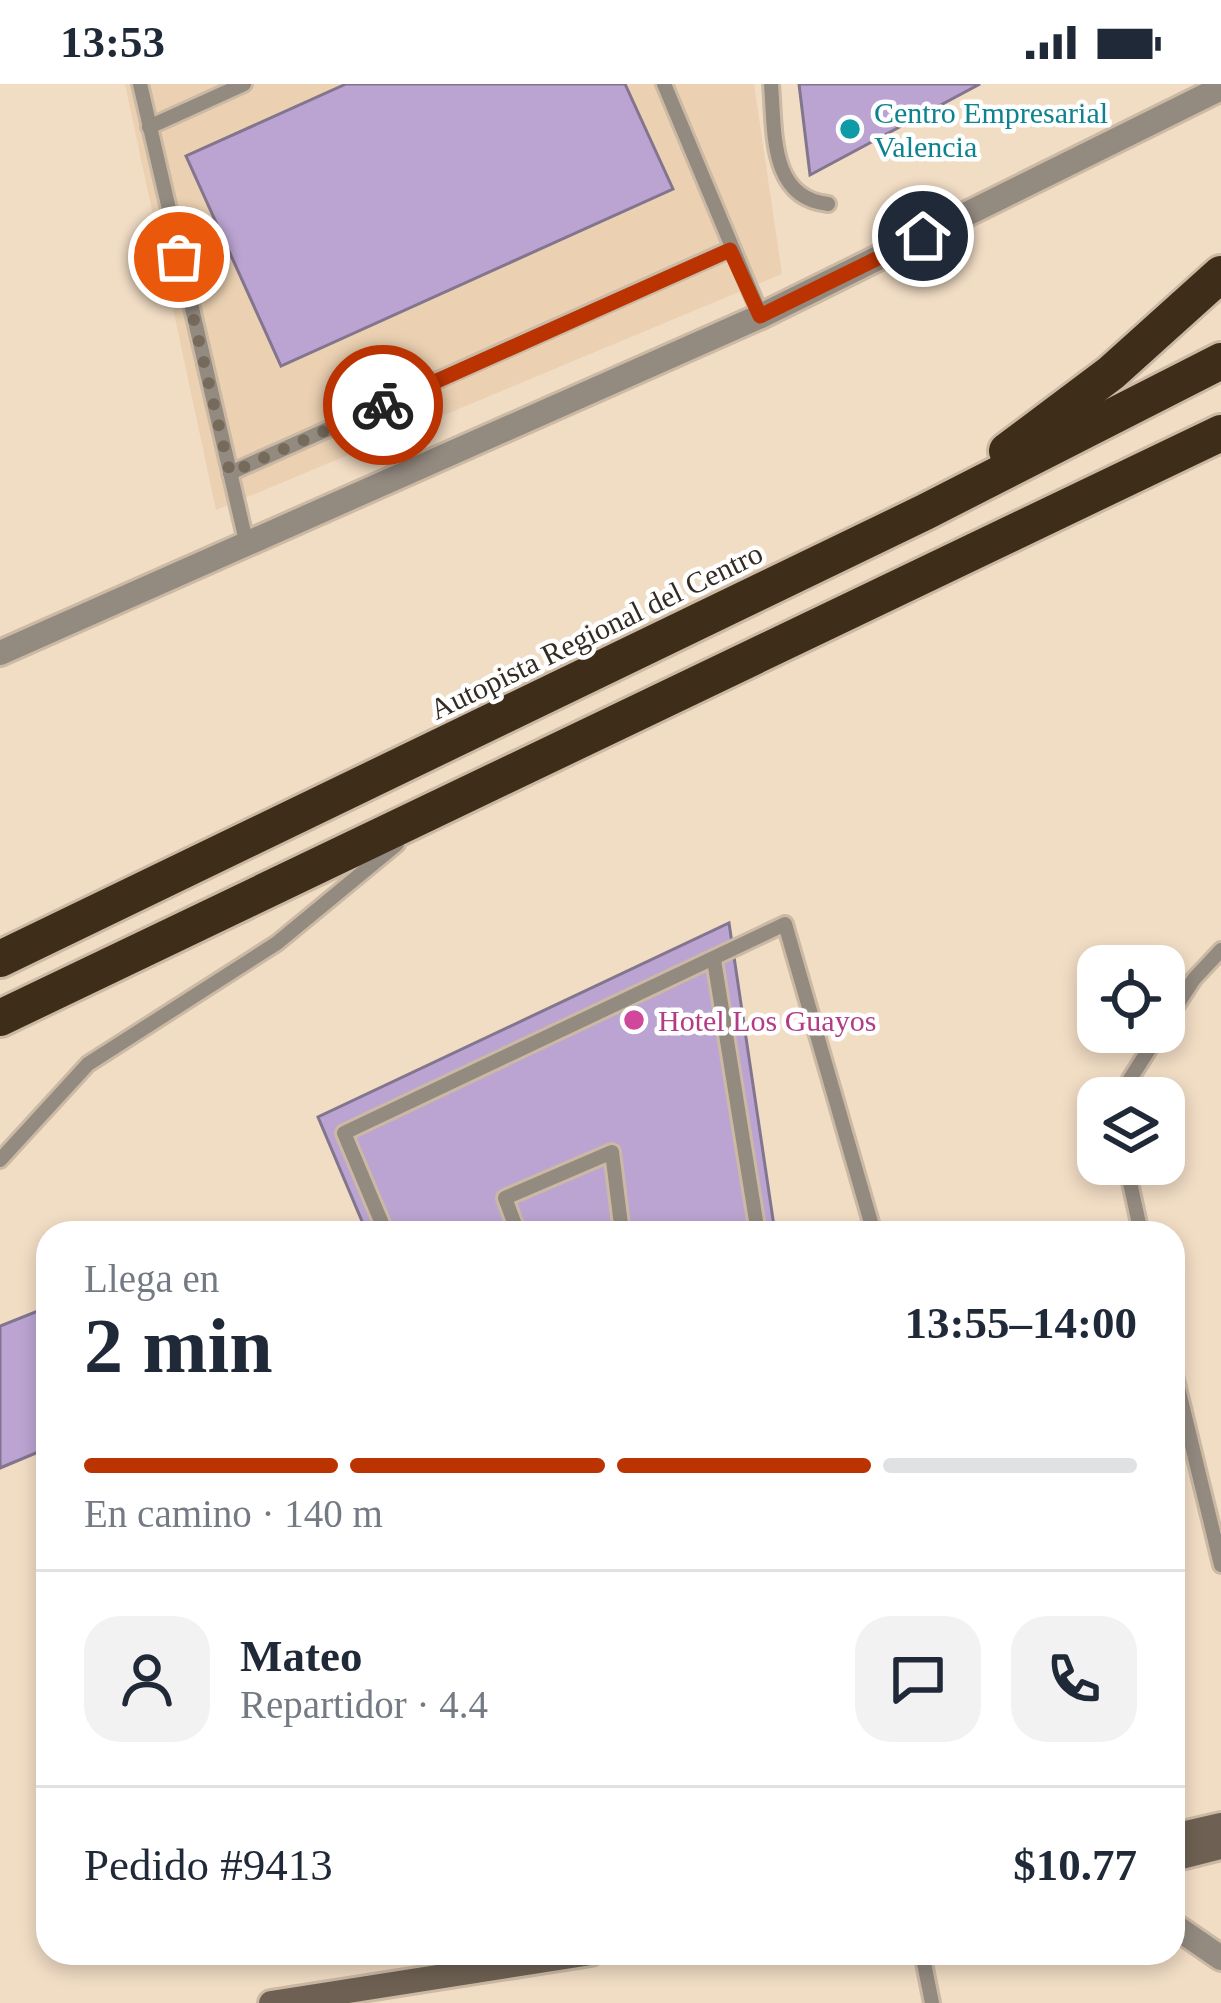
<!DOCTYPE html>
<html lang="es">
<meta charset="utf-8">
<style>
body{margin:0;font-family:Georgia,serif;background:#f2f2f3;color:#1f2937;height:100vh;display:flex;flex-direction:column;font-size:45px;white-space:nowrap}
*{box-sizing:border-box;margin:0}
p{font-size:39px;color:#747a83}
.icon{flex:none;width:66px;height:66px;fill:none;stroke:currentColor;stroke-width:2;stroke-linecap:round;stroke-linejoin:round}
.map{position:relative;flex:1;overflow:hidden}
.panel{position:absolute;left:36px;top:1137px;width:1149px;height:744px;display:flex;flex-direction:column;background:#fff;border-radius:36px;box-shadow:0 6px 18px #0003}
.panel>*{flex:none}
.tools{position:absolute;left:1077px;top:861px;display:grid;gap:24px}
.tools a{display:grid;place-items:center;width:108px;height:108px;border-radius:24px;background:#fff;box-shadow:0 6px 18px #0003;font-size:60px}
.pin{position:absolute;display:grid;place-items:center;width:102px;height:102px;color:#fff;margin:-51px;border:6px solid #fff;border-radius:50%;box-shadow:0 3px 12px #0007}
.courier{position:absolute;display:grid;place-items:center;width:120px;height:120px;margin:-60px;border:9px solid #bc3302;border-radius:50%;background:#fff;color:#222;box-shadow:0 3px 15px #0007}
.summary em{font-style:normal;font-weight:700}
.summary div{display:flex;flex-direction:column-reverse}
.summary{display:flex;align-items:center;justify-content:space-between;height:204px;padding:0 48px}
h1{font-size:78px;font-weight:700;line-height:90px}
.bar{display:grid;grid-template-columns:repeat(4,1fr);gap:18px 12px;align-content:center;height:144px;padding:0 48px}
.bar i{height:15px;border-radius:9px;background:#e0e1e3}
.bar .selected{background:#bc3302}
.bar p{grid-column:span 4}
.line{display:flex;align-items:center;gap:30px;padding:0 48px;border-top:3px solid #e0e1e3}
.line div{flex:1}
.round{display:grid;place-items:center;flex:none;width:126px;height:126px;border-radius:36px;background:#f2f2f3}
.status{display:flex;justify-content:space-between;align-items:center;height:84px;padding:0 60px;background:#fff;direction:ltr}
.status svg{height:33px;fill:currentColor}
.map>svg:first-child{display:block}
.built{fill:#ebd1b2}
.building{fill:#bba4d1;stroke:#82758e;stroke-width:3}
.lines{fill:none;stroke-linecap:round;stroke-linejoin:round}
.service-casing{stroke:#cbb9a4;stroke-width:20}
.minor-casing{stroke:#cbb9a4;stroke-width:30}
.secondary-casing{stroke:#cbb9a4;stroke-width:30}
.motorway-casing{stroke:#cbb9a4;stroke-width:42}
.service{stroke:#938a80;stroke-width:14}
.minor{stroke:#938a80;stroke-width:24}
.secondary{stroke:#6e6153;stroke-width:24}
.motorway{stroke:#3e2d19;stroke-width:36}
.done{stroke:#766a5b;stroke-width:12;stroke-dasharray:0 21.6}
.route{stroke:#bc3302;stroke-width:15}
.culture-dot{fill:#0f9aa8;stroke:#fff;stroke-width:4.5}
.hotel-dot{fill:#d1479c;stroke:#fff;stroke-width:4.5}
.labels{text-anchor:middle;dominant-baseline:central;stroke-width:9;stroke-linejoin:round;paint-order:stroke}
.culture-label{font-size:30px;fill:#0d838f;stroke:#fff;text-anchor:start}
.street-label{font-size:30px;fill:#342c22;stroke:#fff}
.hotel-label{font-size:30px;fill:#b23c85;stroke:#fff;text-anchor:start}
</style>
<div class="status"><b>13:53</b><svg viewBox="0 0 49 12"><path d="M0 12V9h3v3zM5 12V6h3v6zM10 12V3h3v9zM15 12V0h3v12zM26 1h20v11H26zM47 4h2v5h-2z"/></svg></div>
<div class="map">
<svg width="1221" height="1919" viewBox="0 0 1221 1919">
<rect width="100%" height="100%" fill="#f1dcc4"/>
<polygon class="built" points="125,0 754,0 782,190 216,426"/>
<g class="building">
<polygon points="346,0 625,0 673,105 281,282 186,72"/>
<polygon points="799,0 980,0 810,91"/>
<polygon points="729,839 775,1149 367,1149 318,1033"/>
<polygon points="48,1223 48,1364 0,1384 0,1242"/>
</g>
<g class="lines">
<defs>
<g id="service">
<polyline points="140,0 246,457"/>
<polyline points="664,0 761,232"/>
<path d="M771 0C775 47 769 114 828 120"/>
<polyline points="149,43 244,0"/>
<polyline points="230,389 731,165"/>
<polyline points="714,876 758,1149"/>
<polyline points="1164,941 1194,895 1221,866"/>
<polyline points="1129,1014 1130,995 1160,948"/>
<polyline points="0,1076 88,980 277,859 397,760"/>
<polyline points="1126,1080 1141,1149"/>
<polyline points="386,1149 344,1049 785,840 874,1149"/>
<polyline points="518,1149 505,1114 612,1068 622,1149"/>
<polyline points="1173,1283 1221,1481"/>
<polyline points="922,1869 932,1919"/>
</g>
<g id="minor">
<polyline points="0,569 761,232 1221,4"/>
<polyline points="1173,1841 1221,1874"/>
</g>
<g id="secondary">
<polyline points="1173,1752 1221,1741"/>
<polyline points="1173,1775 1221,1763"/>
<polyline points="271,1919 591,1869"/>
</g>
<g id="motorway">
<polyline points="1007,367 1111,289 1221,190"/>
<polyline points="0,875 925,428 1221,277"/>
<polyline points="0,934 1221,349"/>
</g>
</defs>
<use href="#service" class="service-casing"/>
<use href="#minor" class="minor-casing"/>
<use href="#secondary" class="secondary-casing"/>
<use href="#motorway" class="motorway-casing"/>
<use href="#service" class="service"/>
<use href="#minor" class="minor"/>
<use href="#secondary" class="secondary"/>
<use href="#motorway" class="motorway"/>
</g>
<g class="lines">
<polyline class="done" points="179,173 230,389 383,321"/>
<polyline class="route" points="383,321 730,166 760,232 923,152"/>
</g>
<circle class="culture-dot" cx="850" cy="45" r="12"/>
<circle class="hotel-dot" cx="634" cy="936" r="12"/>
<g class="labels">
<g class="culture-label">
<text x="874" y="28">Centro Empresarial<tspan x="874" dy="34">Valencia</tspan></text>
</g>
<g class="street-label">
<text transform="translate(596 547) rotate(-26)">Autopista Regional del Centro</text>
</g>
<g class="hotel-label">
<text x="658" y="936">Hotel Los Guayos</text>
</g>
</g>
</svg>
<div class="tools">
<a><svg class="icon" aria-label="locate" viewBox="0 0 24 24"><circle cx="12" cy="12" r="6"/><path d="M12 2v4M12 18v4M2 12h4M18 12h4"/></svg></a>
<a><svg class="icon" aria-label="layers" viewBox="0 0 24 24"><path d="M12 4l9 5-9 5-9-5zM3 14l9 5 9-5"/></svg></a>
</div>
<div class="pin" style="left:179px;top:173px;background:#ea580c"><svg class="icon" aria-label="bag" viewBox="0 0 24 24"><path d="M5 8h14l-1 12H6zM9 8a3 3 0 0 1 6 0"/></svg></div>
<div class="pin" style="left:923px;top:152px;background:#1f2937"><svg class="icon" aria-label="home" viewBox="0 0 24 24"><path d="M3 11l9-7 9 7M6 9v11h12V9"/></svg></div>
<div class="courier" style="left:383px;top:321px"><svg class="icon" aria-label="bike" viewBox="0 0 24 24"><circle cx="6" cy="16" r="4"/><circle cx="18" cy="16" r="4"/><path d="M6 16l4-8h5l3 8M10 8l3 8H6M13 5h3"/></svg></div>
<section class="panel">
<div class="summary"><div><h1>2 min</h1><p>Llega en</p></div><em>13:55–14:00</em></div>
<div class="bar"><i class="selected"></i><i class="selected"></i><i class="selected"></i><i></i><p>En camino · 140 m</p></div>
<div class="line" style="height:216px"><a class="round"><svg class="icon" aria-label="person" viewBox="0 0 24 24"><circle cx="12" cy="8" r="4"/><path d="M4 21q1-7 8-7t8 7"/></svg></a><div><b>Mateo</b><p>Repartidor · 4.4</p></div><a class="round"><svg class="icon" aria-label="chat" viewBox="0 0 24 24"><path d="M4 5h16v11H9l-5 4z"/></svg></a><a class="round"><svg class="icon" aria-label="phone" viewBox="0 0 24 24"><path d="M5 4h4l2 5-3 2q2 4 5 5l2-3 5 2v4C11 20 4 13 5 4z"/></svg></a></div>
<div class="line" style="height:156px"><div>Pedido #9413</div><b>$10.77</b></div>
</section>
</div>
